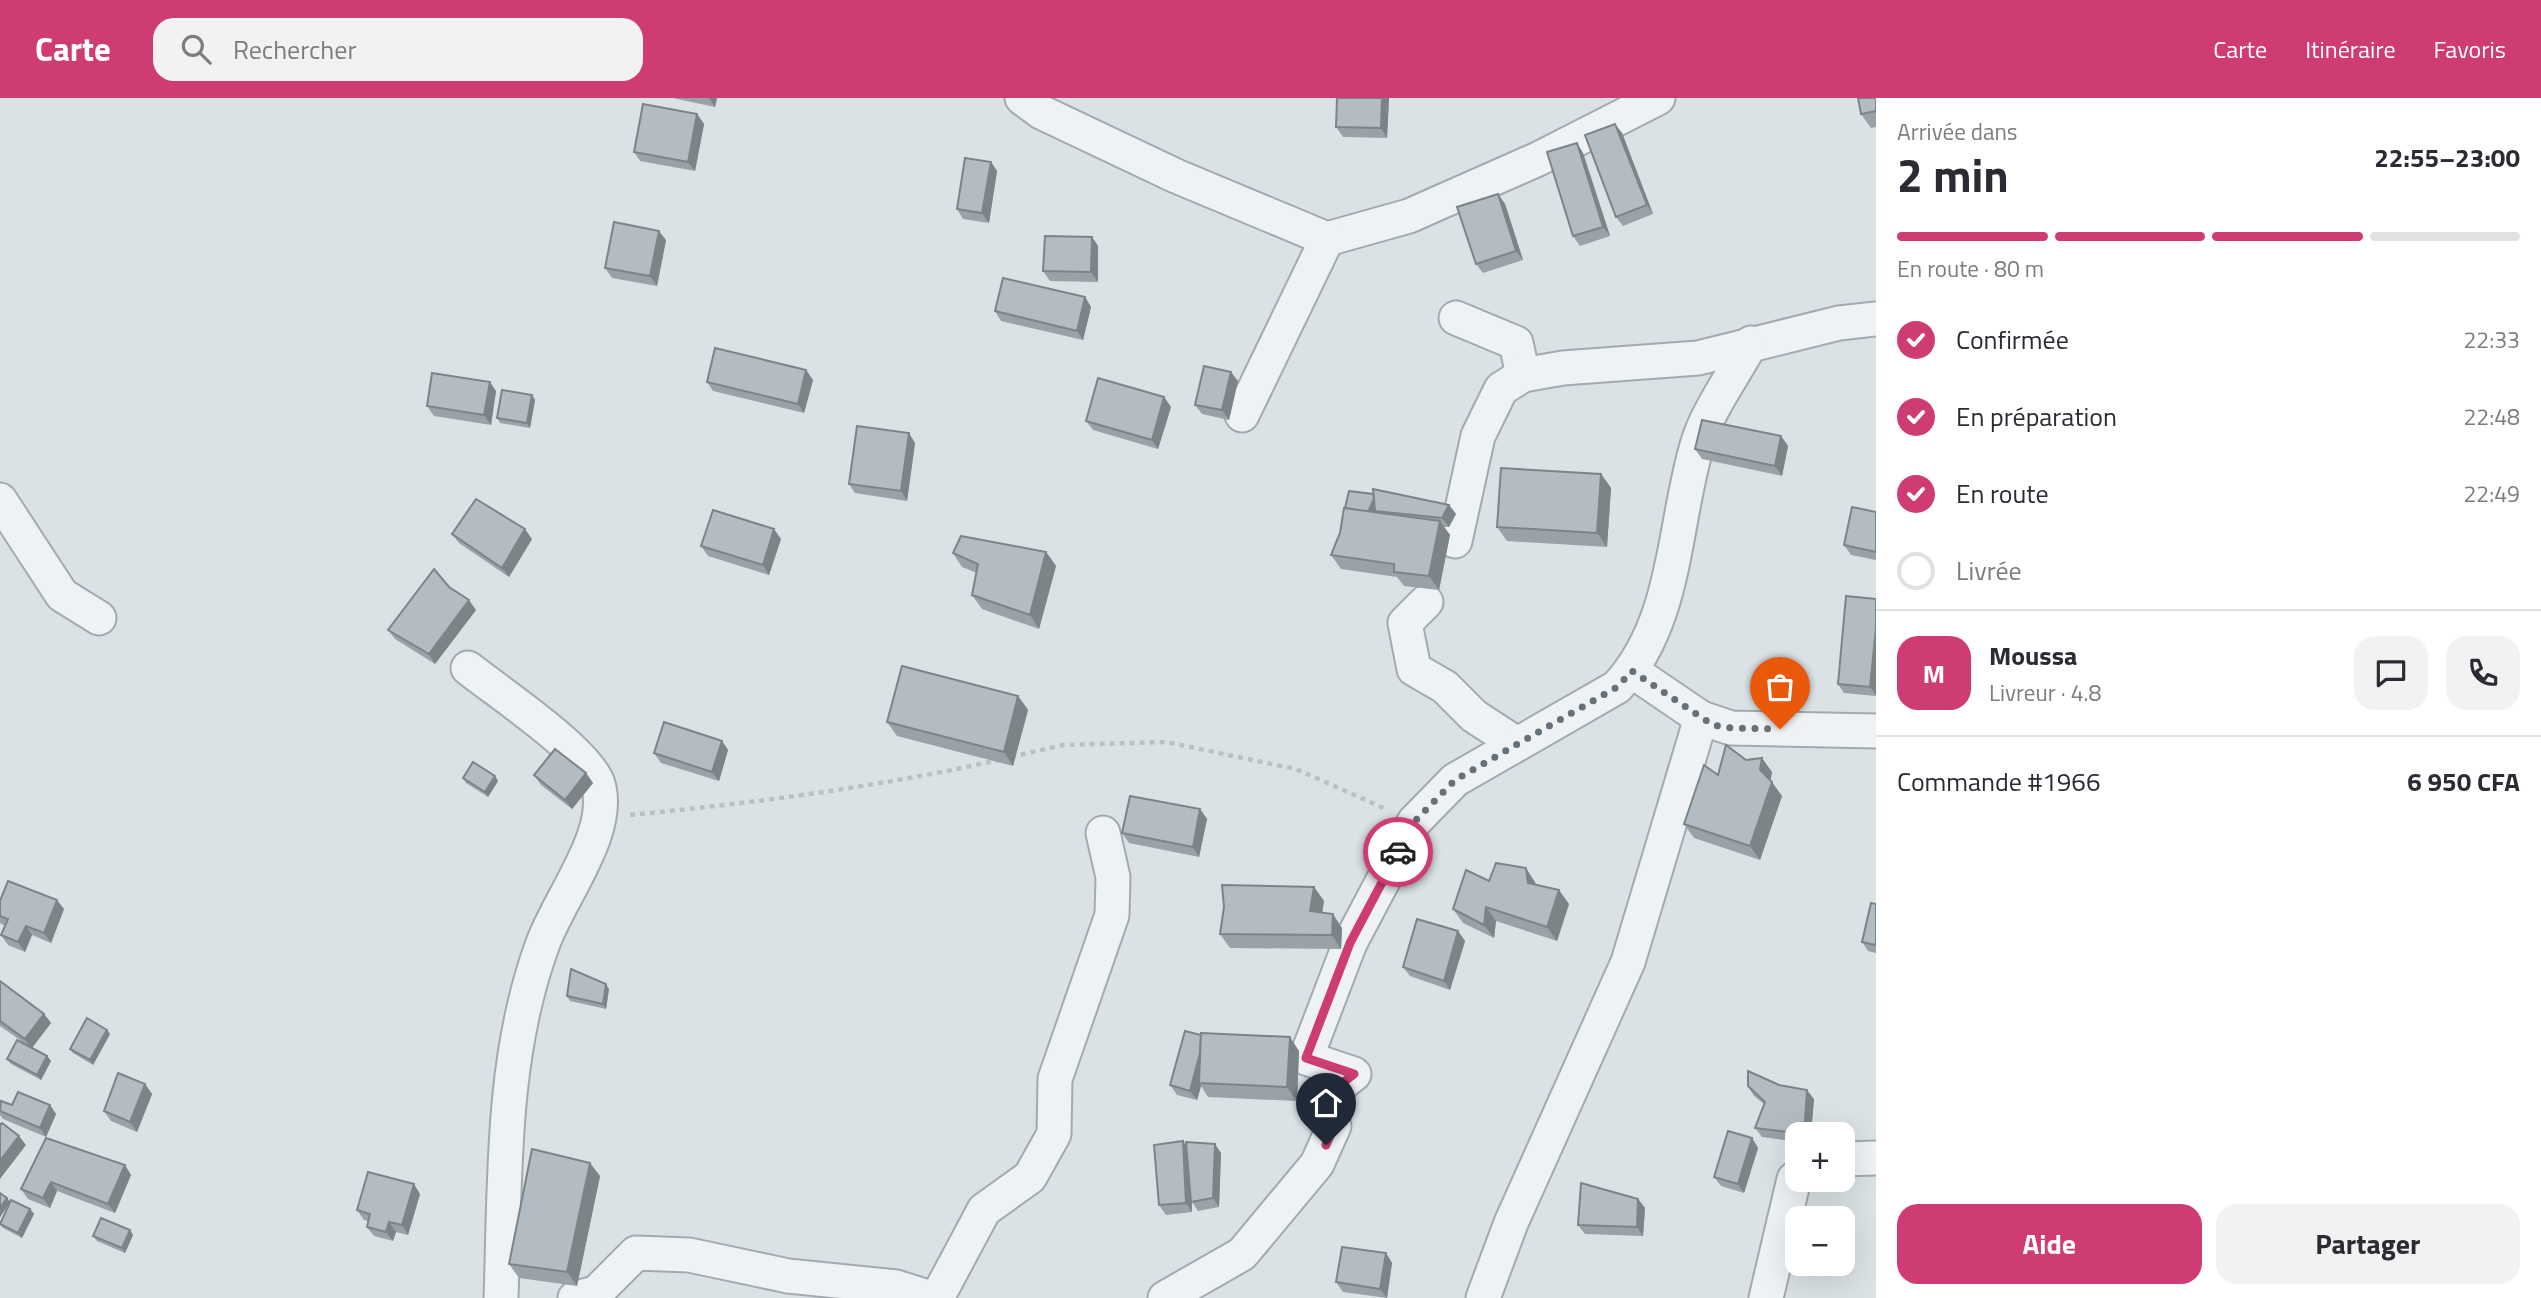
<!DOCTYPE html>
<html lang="fr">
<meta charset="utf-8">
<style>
body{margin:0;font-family:"Titillium Web",sans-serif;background:#f2f2f3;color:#2b2b33;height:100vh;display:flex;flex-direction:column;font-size:26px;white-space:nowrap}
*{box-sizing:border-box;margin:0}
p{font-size:23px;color:#7c7c81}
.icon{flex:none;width:38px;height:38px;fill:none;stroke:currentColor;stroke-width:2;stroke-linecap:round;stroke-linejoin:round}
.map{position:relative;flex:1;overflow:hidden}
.sheet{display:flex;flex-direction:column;background:#fff;width:665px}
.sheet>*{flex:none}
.tools{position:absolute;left:1785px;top:1024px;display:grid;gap:14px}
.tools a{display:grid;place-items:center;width:70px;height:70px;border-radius:14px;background:#fff;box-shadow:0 7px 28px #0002;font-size:35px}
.pin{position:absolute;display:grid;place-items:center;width:60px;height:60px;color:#fff;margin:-72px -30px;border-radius:50% 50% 50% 0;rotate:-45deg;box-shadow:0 0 7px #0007}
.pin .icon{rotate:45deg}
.courier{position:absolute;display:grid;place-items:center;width:70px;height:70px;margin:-35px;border:5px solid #cf3c74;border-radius:50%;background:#fff;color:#222;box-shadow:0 2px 9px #0007}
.head em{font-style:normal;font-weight:700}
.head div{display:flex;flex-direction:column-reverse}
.head{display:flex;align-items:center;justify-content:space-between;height:119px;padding:0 21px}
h1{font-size:46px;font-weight:700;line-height:52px}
.bar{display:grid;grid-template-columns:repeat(4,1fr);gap:10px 7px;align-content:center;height:84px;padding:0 21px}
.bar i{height:9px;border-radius:5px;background:#e1e1e2}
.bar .active{background:#cf3c74}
.bar p{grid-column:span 4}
.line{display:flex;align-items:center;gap:18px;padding:0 21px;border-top:2px solid #e1e1e2}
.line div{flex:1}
.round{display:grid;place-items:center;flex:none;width:74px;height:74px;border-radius:21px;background:#f2f2f3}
ol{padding:0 21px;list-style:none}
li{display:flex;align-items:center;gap:21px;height:77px}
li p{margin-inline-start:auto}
li .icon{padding:7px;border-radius:50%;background:#cf3c74;color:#fff;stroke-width:4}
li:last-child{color:#7c7c81}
li i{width:38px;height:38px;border:4px solid #e1e1e2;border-radius:50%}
.cta{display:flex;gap:14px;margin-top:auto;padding:14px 21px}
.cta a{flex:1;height:80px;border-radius:21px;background:#cf3c74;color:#fff;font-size:28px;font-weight:700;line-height:80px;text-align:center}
.cta a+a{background:#f2f2f3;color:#2b2b33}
header{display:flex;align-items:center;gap:42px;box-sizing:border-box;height:98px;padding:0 35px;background:#cf3c74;color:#fff}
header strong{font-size:33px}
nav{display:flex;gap:38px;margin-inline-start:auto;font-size:24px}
.search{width:490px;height:63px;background:#f2f2f3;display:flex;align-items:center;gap:18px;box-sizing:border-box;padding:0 24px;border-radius:21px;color:#7c7c81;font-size:26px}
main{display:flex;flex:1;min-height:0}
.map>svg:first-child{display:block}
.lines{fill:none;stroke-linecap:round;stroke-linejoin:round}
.minor-casing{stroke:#a1aab0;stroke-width:37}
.path{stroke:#bac0c4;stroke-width:4.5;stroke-dasharray:5 5;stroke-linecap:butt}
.minor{stroke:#eef2f4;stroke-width:33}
.wall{fill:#9aa2a8}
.shaded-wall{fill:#7d8488}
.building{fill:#b3bcc3;stroke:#7d8488;stroke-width:2}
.done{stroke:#657078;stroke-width:7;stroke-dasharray:0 12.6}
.route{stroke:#cf3c74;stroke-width:9}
</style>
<header>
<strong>Carte</strong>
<div class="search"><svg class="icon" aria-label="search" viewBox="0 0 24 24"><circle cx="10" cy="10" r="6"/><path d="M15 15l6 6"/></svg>Rechercher</div>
<nav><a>Carte</a><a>Itinéraire</a><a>Favoris</a></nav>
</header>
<main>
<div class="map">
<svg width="1876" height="1200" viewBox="0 0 1876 1200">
<rect width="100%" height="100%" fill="#dbe2e6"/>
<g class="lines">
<defs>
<g id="minor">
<polyline points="1022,0 1041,14 1176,78 1327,141 1409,118 1538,61 1658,0"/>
<polyline points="1456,220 1516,245 1523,277"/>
<polyline points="1242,317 1327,141"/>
<polyline points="0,402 62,497 99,520"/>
<polyline points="1455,443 1478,338 1501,291 1523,277 1563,270 1698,260 1839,225 1876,221"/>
<polyline points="1426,504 1405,525 1414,571 1445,589 1474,618 1517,646"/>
<path d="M468 570C498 594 587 653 598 686 613 735 558 801 542 848 501 960 505 1083 501 1200"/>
<polyline points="1632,573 1701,620 1731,630 1876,633"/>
<polyline points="1843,1061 1876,1060"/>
<polyline points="575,1200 596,1195 636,1155 689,1157 788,1178 896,1189 931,1200"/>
<polyline points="937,1200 984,1112 1030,1079 1054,1036 1055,981 1112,817 1113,779 1103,735"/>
<path d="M1165 1200 1242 1156 1317 1066 1334 1028 1323 1000 1354 976 1306 960 1350 845 1414 724 1455 682 1617 589C1678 523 1673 425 1698 344 1708 312 1735 275 1751 245"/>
<polyline points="1483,1200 1511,1125 1628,864 1701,620"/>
<polyline points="1766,1200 1794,1081 1797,1079"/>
</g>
</defs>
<use href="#minor" class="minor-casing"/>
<g class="path">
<polyline points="1011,659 1063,647 1166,644 1296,671 1388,712"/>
<path d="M630 717C754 705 877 689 999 662"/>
</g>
<use href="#minor" class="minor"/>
</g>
<g class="wall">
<polygon points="673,0 717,0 715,9"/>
<polygon points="1389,0 1387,40 1343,39 1336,29"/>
<polygon points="1876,0 1876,29 1871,30 1861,16"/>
<polygon points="697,16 704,26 695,73 640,63 634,54"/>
<polygon points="1615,26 1622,35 1653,116 1623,128 1616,119"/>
<polygon points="1577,45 1583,55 1610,138 1580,148 1573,138"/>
<polygon points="991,64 997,73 989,125 963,121 957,111"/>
<polygon points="1498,96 1505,106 1523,162 1483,175 1476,166"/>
<polygon points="1092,139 1098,148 1098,184 1050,183 1043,173"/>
<polygon points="666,142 657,188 612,180 605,170"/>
<polygon points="1085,199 1091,209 1083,242 1001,223 995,213"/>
<polygon points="806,272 813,282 804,315 713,293 707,284"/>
<polygon points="1238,283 1229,322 1202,316 1195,307"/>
<polygon points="496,293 491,327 434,318 427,308"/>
<polygon points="532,297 535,302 530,330 500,325 497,320"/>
<polygon points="1164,299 1171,309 1158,351 1093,332 1086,323"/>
<polygon points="1781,338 1788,348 1782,378 1702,361 1695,351"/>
<polygon points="915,345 907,403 855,395 849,386"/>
<polygon points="1601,376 1611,390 1607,449 1507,443 1497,429"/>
<polygon points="1449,407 1456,416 1449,429 1444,429 1450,437 1439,492 1404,488 1397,479 1341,471 1331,457 1340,435 1345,410"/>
<polygon points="1876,414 1876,462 1851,457 1844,447"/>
<polygon points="452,436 532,441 509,479 459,445"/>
<polygon points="781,441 769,477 708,458 701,448"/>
<polygon points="1046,454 1056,468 1039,531 982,511 972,497 977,475 962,469 953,455"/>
<polygon points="449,489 476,512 435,566 395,541 388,532"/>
<polygon points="1876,501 1876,598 1844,595 1838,586"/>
<polygon points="1018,598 1028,612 1013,668 897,638 887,624"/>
<polygon points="722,643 728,652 719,683 661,665 654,655"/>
<polygon points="1746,662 1772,674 1770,683 1782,698 1760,762 1694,740 1684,726 1718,677"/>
<polygon points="586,675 593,685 572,711 541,687 534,677"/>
<polygon points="495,678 498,683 488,699 466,685 463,680"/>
<polygon points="1200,711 1207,721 1199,759 1129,745 1122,735"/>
<polygon points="1489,783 1535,784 1536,787 1569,806 1557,843 1496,823 1494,840 1463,825 1453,811"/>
<polygon points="1314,789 1324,803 1322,814 1342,830 1341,851 1230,850 1220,836"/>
<polygon points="0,803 64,811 51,845 32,837 25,854 8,847 1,837 6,828 1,826 0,824"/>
<polygon points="1876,806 1876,855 1868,853 1862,844"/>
<polygon points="1458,833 1465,843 1450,892 1410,878 1403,869"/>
<polygon points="0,883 44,916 51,925 32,950 47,958 51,963 41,982 11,966 7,961 27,947 0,928"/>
<polygon points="609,891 606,911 570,903 567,898"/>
<polygon points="110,936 93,967 73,955 70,951"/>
<polygon points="1201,937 1299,953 1297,1003 1208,999 1201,988 1197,1002 1177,997 1170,987"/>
<polygon points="145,986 152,996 137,1034 111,1023 104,1013"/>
<polygon points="1779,987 1814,1001 1811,1036 1797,1036 1797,1044 1762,1039 1755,1030 1764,1006 1754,998 1748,988"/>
<polygon points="0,1004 12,1007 50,1007 56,1016 46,1039 3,1021 0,1017"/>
<polygon points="46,1040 131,1077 115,1115 57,1093 50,1110 28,1101 21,1091"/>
<polygon points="1752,1040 1758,1050 1744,1095 1721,1088 1714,1079"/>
<polygon points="1186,1048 1221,1055 1219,1109 1198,1113 1192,1104 1192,1114 1166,1117 1159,1107"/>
<polygon points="600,1078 577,1188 519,1180 509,1166"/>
<polygon points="0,1095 7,1100 10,1104 30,1111 34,1116 22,1140 3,1130 0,1127 9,1106 0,1119"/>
<polygon points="420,1096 408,1137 396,1134 393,1143 374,1138 367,1129 368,1123 364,1122 357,1112"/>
<polygon points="1638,1101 1645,1110 1643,1138 1585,1136 1578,1127"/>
<polygon points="130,1132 133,1137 125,1155 97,1143 93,1138"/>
<polygon points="1386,1155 1392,1165 1387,1200 1343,1194 1336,1184"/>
</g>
<g class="shaded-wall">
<polygon points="709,0 717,0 715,9"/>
<polygon points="1382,0 1389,0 1387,40 1381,30"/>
<polygon points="697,16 704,26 695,73 688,64"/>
<polygon points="1615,26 1622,35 1653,116 1647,107"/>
<polygon points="1577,45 1583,55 1610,138 1603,129"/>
<polygon points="991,64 997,73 989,125 982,115"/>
<polygon points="1498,96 1505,106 1523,162 1516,153"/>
<polygon points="659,133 666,142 657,188 650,178"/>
<polygon points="1092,139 1098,148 1098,184 1091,174"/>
<polygon points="1085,199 1091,209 1083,242 1077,233"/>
<polygon points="806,272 813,282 804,315 798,306"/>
<polygon points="1231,274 1238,283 1229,322 1222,312"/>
<polygon points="490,284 496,293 491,327 484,317"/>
<polygon points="532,297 535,302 530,330 527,325"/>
<polygon points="1164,299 1171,309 1158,351 1152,342"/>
<polygon points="909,335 915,345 907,403 901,393"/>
<polygon points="1781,338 1788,348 1782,378 1775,368"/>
<polygon points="1601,376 1611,390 1607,449 1597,435"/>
<polygon points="1376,396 1380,401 1370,421 1367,416"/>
<polygon points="1449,407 1456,416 1449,429 1442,420"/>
<polygon points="1440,423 1450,437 1439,492 1429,478"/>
<polygon points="525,431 532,441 509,479 502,470"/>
<polygon points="774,431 781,441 769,477 763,467"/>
<polygon points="1046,454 1056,468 1039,531 1030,517"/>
<polygon points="469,502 476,512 435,566 429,556"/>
<polygon points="1876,530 1876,597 1870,589"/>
<polygon points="1018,598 1028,612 1013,668 1004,654"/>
<polygon points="722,643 728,652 719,683 712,674"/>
<polygon points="1762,660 1772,674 1770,686 1760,672"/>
<polygon points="586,675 593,685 572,711 565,702"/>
<polygon points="495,678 498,683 488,699 485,694"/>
<polygon points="1772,684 1782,698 1760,762 1750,748"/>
<polygon points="1200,711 1207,721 1199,759 1193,749"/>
<polygon points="1526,770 1535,784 1538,799 1528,785"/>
<polygon points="1314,789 1324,803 1320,827 1310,813"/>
<polygon points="1559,792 1569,806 1557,843 1547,829"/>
<polygon points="57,802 64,811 51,845 44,835"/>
<polygon points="1486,809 1496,823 1494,840 1484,827"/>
<polygon points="1333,816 1342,830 1341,851 1332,837"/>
<polygon points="26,828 32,837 25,854 18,844"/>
<polygon points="1458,833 1465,843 1450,892 1444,883"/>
<polygon points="606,886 609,891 606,911 603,906"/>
<polygon points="44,916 51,925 31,951 25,941"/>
<polygon points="107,932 110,936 93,967 90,962"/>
<polygon points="1204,938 1199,985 1201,988 1197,1002 1190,993"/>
<polygon points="1290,939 1299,953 1297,1003 1287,989"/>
<polygon points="47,958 51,963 41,982 37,977"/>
<polygon points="145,986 152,996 137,1034 130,1024"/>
<polygon points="1807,992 1814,1001 1811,1036 1804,1036"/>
<polygon points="50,1007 56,1016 46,1039 40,1030"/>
<polygon points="19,1038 26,1047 0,1081 0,1063"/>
<polygon points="1752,1040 1758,1050 1744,1095 1738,1086"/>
<polygon points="1183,1043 1190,1053 1192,1114 1186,1105"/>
<polygon points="1215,1046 1221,1055 1219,1109 1213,1100"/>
<polygon points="590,1065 600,1078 577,1188 567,1174"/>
<polygon points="125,1067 131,1077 115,1115 108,1106"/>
<polygon points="51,1084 57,1093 50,1110 43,1100"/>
<polygon points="414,1086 420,1096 408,1137 402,1127"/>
<polygon points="7,1100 10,1104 0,1119 0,1110"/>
<polygon points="1638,1101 1645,1110 1643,1138 1637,1129"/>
<polygon points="30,1111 34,1116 22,1140 18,1135"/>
<polygon points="389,1124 396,1134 393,1143 386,1134"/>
<polygon points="130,1132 133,1137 125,1155 122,1150"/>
<polygon points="1386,1155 1392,1165 1387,1200 1380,1191"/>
</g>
<g class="building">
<polygon points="1337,0 1382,0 1381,30 1336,29"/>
<polygon points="1858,0 1876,0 1876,13 1861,16"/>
<polygon points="643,6 697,16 688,64 634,54"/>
<polygon points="1615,26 1647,107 1616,119 1585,37"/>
<polygon points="1577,45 1603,129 1573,138 1547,54"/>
<polygon points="965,60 991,64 982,115 957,111"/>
<polygon points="1498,96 1516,153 1476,166 1457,109"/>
<polygon points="614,124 659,133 650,178 605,170"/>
<polygon points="1045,138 1092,139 1091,174 1043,173"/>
<polygon points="1003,180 1085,199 1077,233 995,213"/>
<polygon points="715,250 806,272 798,306 707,284"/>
<polygon points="1204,268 1231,274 1222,312 1195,307"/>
<polygon points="432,275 490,284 484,317 427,308"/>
<polygon points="1098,280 1164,299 1152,342 1086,323"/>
<polygon points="502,292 532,297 527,325 497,320"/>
<polygon points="1702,322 1781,338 1775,368 1695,351"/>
<polygon points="857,328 909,335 901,393 849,386"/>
<polygon points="1501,370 1601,376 1597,435 1497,429"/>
<polygon points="1373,391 1449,407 1442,420 1375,413"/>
<polygon points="1349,393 1373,396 1374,401 1368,414 1345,410"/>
<polygon points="476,401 525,431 502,470 452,436"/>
<polygon points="1852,409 1876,414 1876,454 1844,447"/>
<polygon points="1344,410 1440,423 1429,478 1394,474 1394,466 1331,457 1340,435"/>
<polygon points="713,412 774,431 763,467 701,448"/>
<polygon points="961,438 1046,454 1030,517 972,497 978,466 953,455"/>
<polygon points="434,471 449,489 469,502 429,556 388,532"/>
<polygon points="1846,498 1876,501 1876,530 1870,589 1838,586"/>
<polygon points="902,568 1018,598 1004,654 887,624"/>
<polygon points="664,624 722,643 712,674 654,655"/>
<polygon points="1726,647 1746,662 1762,660 1760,672 1772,684 1750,748 1684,726 1704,667 1718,677"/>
<polygon points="555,651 586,675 565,702 534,677"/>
<polygon points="473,664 495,678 485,694 463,680"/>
<polygon points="1130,698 1200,711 1193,749 1122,735"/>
<polygon points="1496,765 1526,770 1528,785 1559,792 1547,829 1486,809 1484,827 1453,811 1466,772 1489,783"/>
<polygon points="8,783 57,802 44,835 26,828 18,844 1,837 8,821 0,818 0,803"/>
<polygon points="1222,787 1314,789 1310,813 1333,816 1332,837 1220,836 1224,809"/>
<polygon points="1871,805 1876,806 1876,847 1862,844"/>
<polygon points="1417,821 1458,833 1444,883 1403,869"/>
<polygon points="571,871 606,886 603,906 567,898"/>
<polygon points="0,883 44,916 25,941 0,923"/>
<polygon points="87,920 107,932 90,962 70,951"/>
<polygon points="1185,933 1201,937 1200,955 1190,993 1170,987"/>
<polygon points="1201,935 1290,939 1287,989 1199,985"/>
<polygon points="17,942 47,958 37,977 7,961"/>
<polygon points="1748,973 1779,987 1807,992 1804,1036 1755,1030 1765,1004 1748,988"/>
<polygon points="118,975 145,986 130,1024 104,1013"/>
<polygon points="18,994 50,1007 40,1030 0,1013 1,1003 12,1007"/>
<polygon points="2,1025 19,1038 0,1063 0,1027"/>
<polygon points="1728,1033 1752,1040 1738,1086 1714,1079"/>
<polygon points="46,1040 125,1067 108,1106 51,1084 43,1100 21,1091"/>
<polygon points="1183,1043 1186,1105 1159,1107 1154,1047"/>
<polygon points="1186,1044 1215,1046 1213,1100 1191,1104"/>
<polygon points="532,1051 590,1065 567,1174 509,1166"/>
<polygon points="368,1074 414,1086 402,1127 389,1124 386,1134 367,1129 370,1116 357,1112"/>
<polygon points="1581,1085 1638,1101 1637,1129 1578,1127"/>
<polygon points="0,1095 7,1100 0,1110"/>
<polygon points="11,1102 30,1111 18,1135 0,1126"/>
<polygon points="101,1120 130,1132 122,1150 93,1138"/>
<polygon points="1342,1149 1386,1155 1380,1191 1336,1184"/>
</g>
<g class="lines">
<polyline class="done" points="1398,754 1414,724 1455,682 1617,589 1632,573 1713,627 1731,630 1780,631"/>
<polyline class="route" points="1326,1047 1334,1028 1323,1000 1354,976 1306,960 1350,845 1398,754"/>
</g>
</svg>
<div class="tools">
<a>+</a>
<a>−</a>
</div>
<div class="pin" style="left:1780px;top:631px;background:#ea580c"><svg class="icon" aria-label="bag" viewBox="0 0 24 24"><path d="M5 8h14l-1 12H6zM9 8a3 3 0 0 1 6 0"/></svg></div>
<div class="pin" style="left:1326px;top:1047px;background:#1f2937"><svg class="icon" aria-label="home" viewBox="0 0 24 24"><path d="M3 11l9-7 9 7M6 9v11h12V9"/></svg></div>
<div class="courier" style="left:1398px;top:754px"><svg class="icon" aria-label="car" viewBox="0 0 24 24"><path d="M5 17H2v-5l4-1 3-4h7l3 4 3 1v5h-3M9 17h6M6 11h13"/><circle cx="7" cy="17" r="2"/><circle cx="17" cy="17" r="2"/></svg></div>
</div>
<section class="sheet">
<div class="head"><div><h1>2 min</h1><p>Arrivée dans</p></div><em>22:55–23:00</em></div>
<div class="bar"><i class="active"></i><i class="active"></i><i class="active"></i><i></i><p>En route · 80 m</p></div>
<ol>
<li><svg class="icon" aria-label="check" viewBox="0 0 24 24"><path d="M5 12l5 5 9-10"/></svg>Confirmée<p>22:33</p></li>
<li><svg class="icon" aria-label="check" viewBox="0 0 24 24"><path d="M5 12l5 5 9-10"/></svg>En préparation<p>22:48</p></li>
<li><svg class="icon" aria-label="check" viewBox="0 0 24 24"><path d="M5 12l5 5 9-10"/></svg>En route<p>22:49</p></li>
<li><i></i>Livrée</li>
</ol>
<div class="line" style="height:126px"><b class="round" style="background:#cf3c74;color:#fff">M</b><div><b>Moussa</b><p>Livreur · 4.8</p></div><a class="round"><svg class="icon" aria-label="chat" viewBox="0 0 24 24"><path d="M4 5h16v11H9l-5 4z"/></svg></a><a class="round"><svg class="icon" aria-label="phone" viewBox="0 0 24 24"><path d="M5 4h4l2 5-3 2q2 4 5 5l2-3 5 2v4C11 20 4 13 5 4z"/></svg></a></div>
<div class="line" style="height:91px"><div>Commande #1966</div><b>6 950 CFA</b></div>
<div class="cta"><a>Aide</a><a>Partager</a></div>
</section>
</main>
